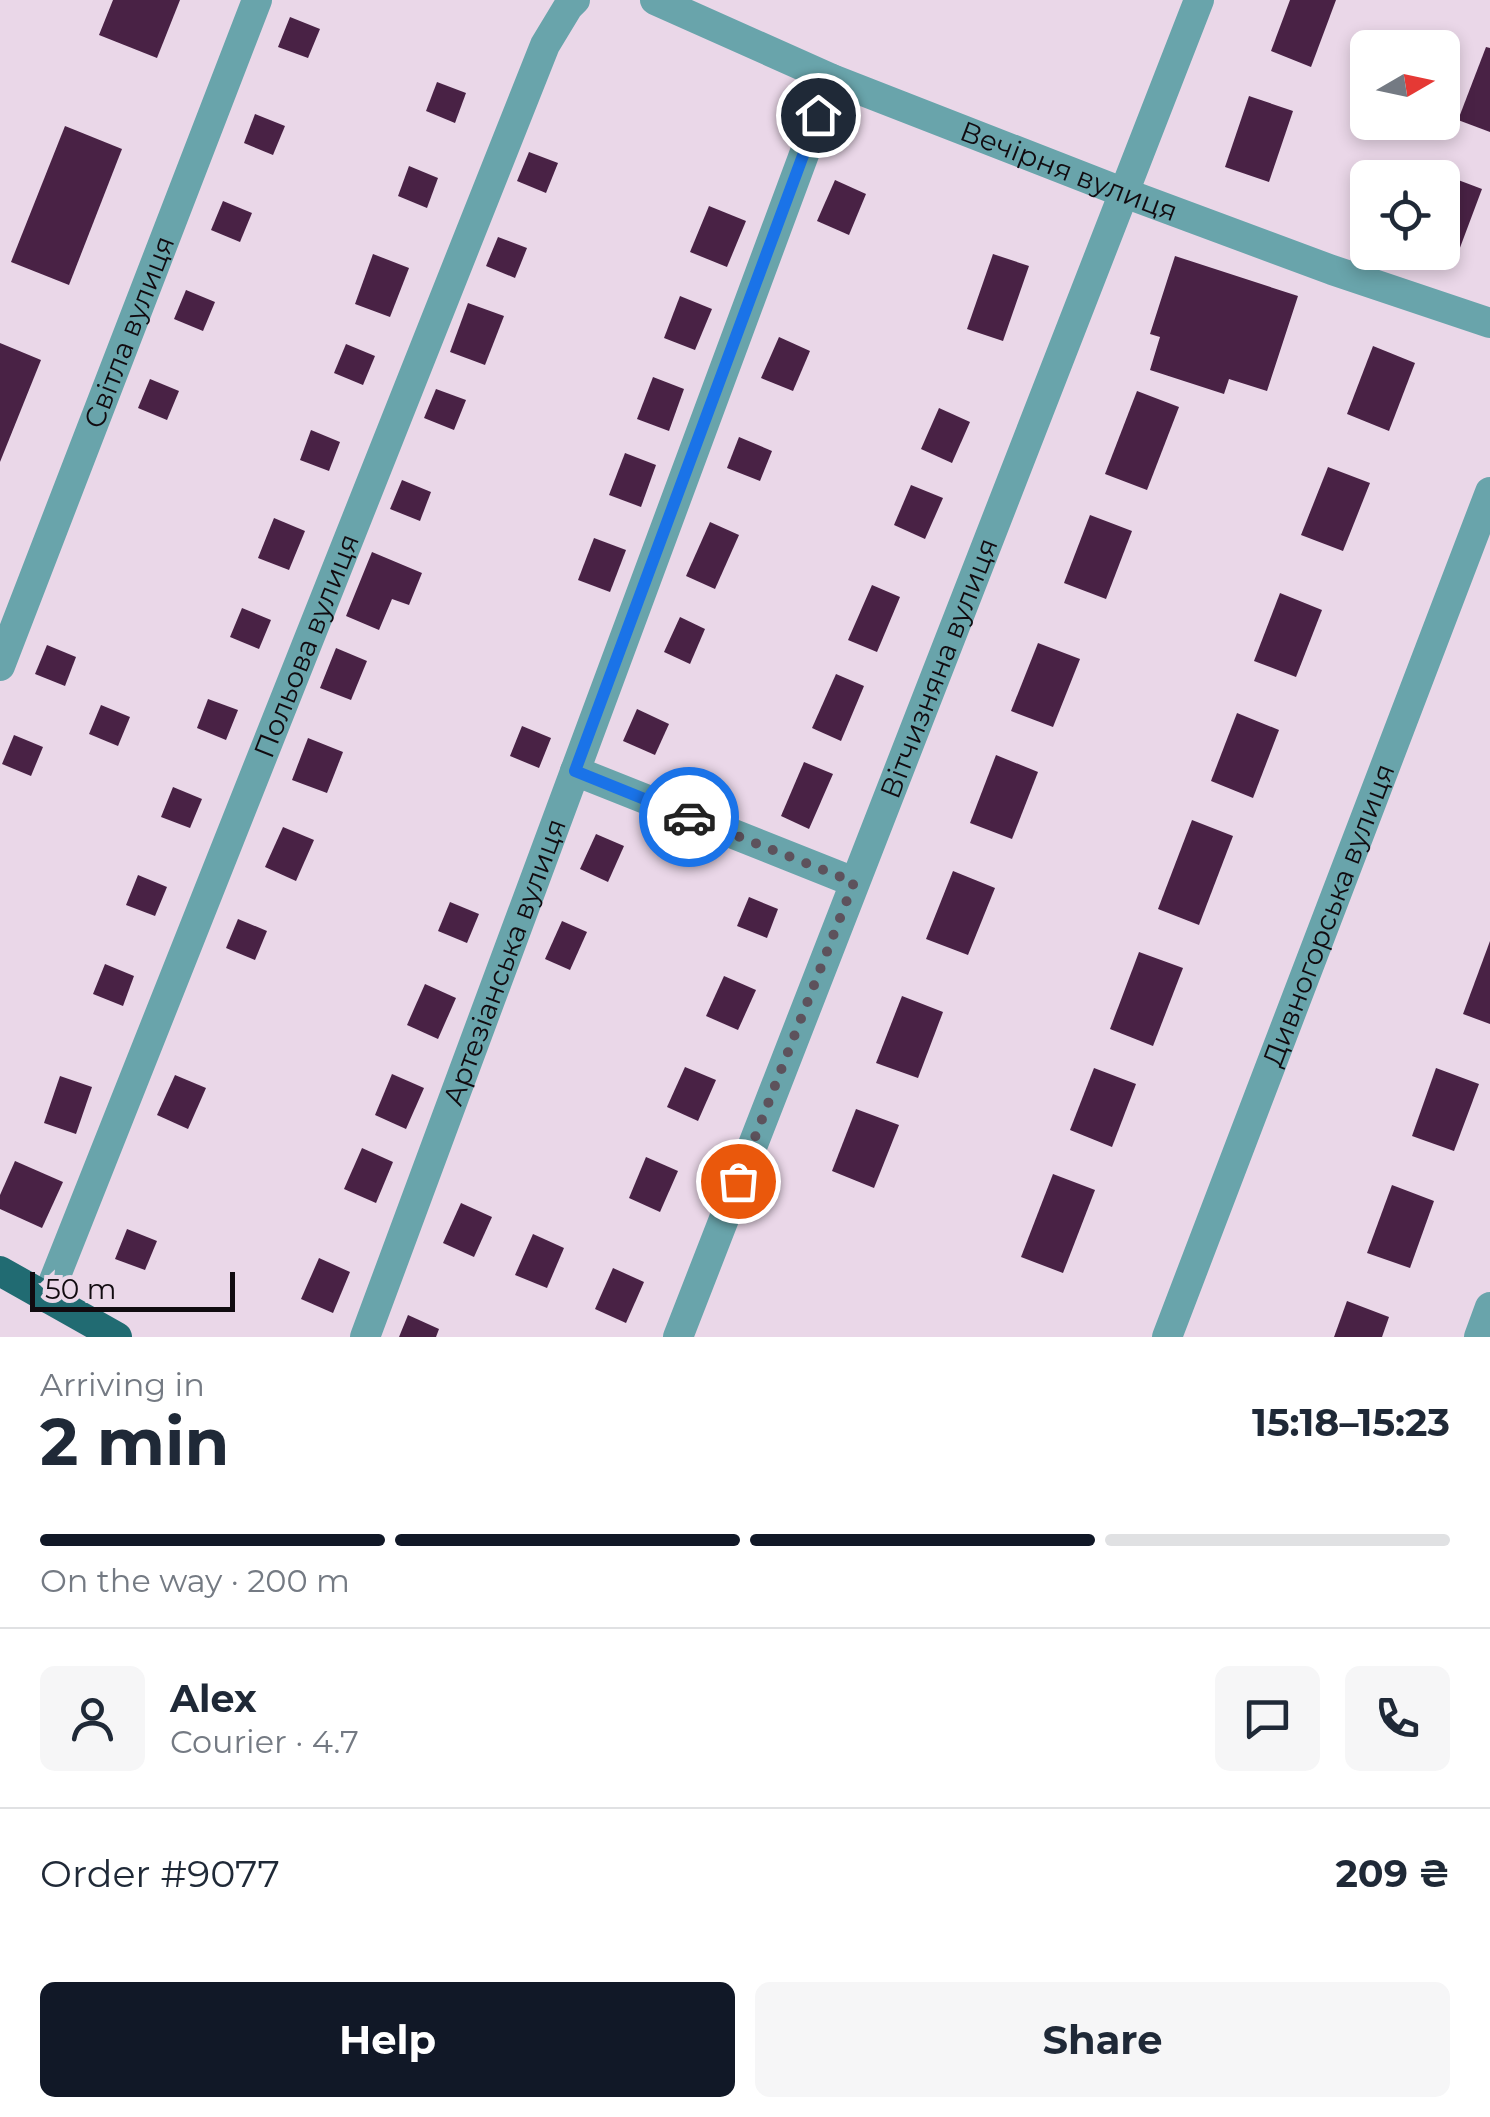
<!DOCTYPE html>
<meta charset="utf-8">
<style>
body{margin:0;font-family:Montserrat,sans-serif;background:#f6f6f7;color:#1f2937;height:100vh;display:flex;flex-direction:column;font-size:38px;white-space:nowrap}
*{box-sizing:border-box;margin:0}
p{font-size:32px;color:#747a83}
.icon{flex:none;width:55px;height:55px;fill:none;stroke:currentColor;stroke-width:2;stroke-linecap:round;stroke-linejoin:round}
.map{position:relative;height:1337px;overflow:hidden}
.side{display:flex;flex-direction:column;background:#fff;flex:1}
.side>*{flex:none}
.needle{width:65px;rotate:81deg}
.fabs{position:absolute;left:1350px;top:30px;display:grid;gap:20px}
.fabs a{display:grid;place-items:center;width:110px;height:110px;border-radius:15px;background:#fff;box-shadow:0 5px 15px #0003;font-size:50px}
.scale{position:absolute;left:30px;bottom:25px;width:205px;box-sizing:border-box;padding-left:10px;border:5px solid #110b10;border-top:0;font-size:28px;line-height:35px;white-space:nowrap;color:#110b10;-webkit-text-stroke:8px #ead7e8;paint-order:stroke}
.pin{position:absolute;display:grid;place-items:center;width:85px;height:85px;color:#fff;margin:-42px;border:5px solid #fff;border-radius:50%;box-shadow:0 2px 10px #0007}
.courier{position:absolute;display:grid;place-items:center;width:100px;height:100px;margin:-50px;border:8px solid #1a73e8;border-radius:50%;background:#fff;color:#222;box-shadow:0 2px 12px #0007}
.summary em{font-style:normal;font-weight:700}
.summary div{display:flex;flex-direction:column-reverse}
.summary{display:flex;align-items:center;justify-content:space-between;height:170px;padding:0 40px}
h1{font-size:65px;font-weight:700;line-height:75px}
.bar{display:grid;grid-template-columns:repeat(4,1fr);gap:15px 10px;align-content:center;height:120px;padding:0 40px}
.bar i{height:12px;border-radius:8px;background:#e0e1e3}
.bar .current{background:#111827}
.bar p{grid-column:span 4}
.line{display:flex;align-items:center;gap:25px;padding:0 40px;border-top:2px solid #e0e1e3}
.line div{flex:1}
.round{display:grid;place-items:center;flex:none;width:105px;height:105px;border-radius:15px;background:#f6f6f7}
.button{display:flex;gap:20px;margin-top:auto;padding:20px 40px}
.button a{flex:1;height:115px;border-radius:15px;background:#111827;color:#fff;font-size:40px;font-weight:700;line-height:115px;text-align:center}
.button a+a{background:#f6f6f7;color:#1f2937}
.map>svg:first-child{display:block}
.building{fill:#492245}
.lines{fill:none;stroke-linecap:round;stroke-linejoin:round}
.minor{stroke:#69a4ab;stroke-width:30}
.major{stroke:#216b72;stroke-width:30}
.done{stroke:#5d525c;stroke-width:10;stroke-dasharray:0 18}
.route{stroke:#1a73e8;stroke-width:12}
.labels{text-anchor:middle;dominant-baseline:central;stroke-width:10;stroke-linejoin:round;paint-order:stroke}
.street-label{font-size:28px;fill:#110b10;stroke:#ead7e8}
</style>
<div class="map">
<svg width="1490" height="1337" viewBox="0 0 1490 1337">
<rect width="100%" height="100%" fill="#ead7e8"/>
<g class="building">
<polygon points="113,0 180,0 157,58 99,35"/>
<polygon points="1290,0 1336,0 1311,67 1271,51"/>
<polygon points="290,17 320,29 308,58 278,47"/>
<polygon points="1486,47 1490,48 1490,132 1458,120"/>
<polygon points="437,82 466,93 455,123 426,111"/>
<polygon points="1249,96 1293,111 1269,182 1225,167"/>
<polygon points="255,114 285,126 273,155 244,143"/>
<polygon points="65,126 122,149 69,285 11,262"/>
<polygon points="529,152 558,163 546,193 517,181"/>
<polygon points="409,166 438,178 427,208 398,196"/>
<polygon points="1437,172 1482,189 1455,261 1434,253 1442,252 1442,178 1435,178"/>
<polygon points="835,180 866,194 849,235 817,221"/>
<polygon points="223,201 252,213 240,242 211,230"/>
<polygon points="709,206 746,221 727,267 690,252"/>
<polygon points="498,237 527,248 515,278 486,266"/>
<polygon points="373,254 409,268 390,317 355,304"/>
<polygon points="993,254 1029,266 1003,341 967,329"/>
<polygon points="1175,256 1298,296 1267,391 1229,379 1224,394 1150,370 1160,337 1150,334"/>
<polygon points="186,290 215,302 203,331 174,319"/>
<polygon points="680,296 712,309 695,350 664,338"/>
<polygon points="468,303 504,316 485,365 450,352"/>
<polygon points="779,337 810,351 793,391 761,378"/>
<polygon points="0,343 41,360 0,462"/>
<polygon points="346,344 375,356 363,385 334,373"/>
<polygon points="1373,346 1415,363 1389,431 1347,414"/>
<polygon points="653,377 684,389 669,431 637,419"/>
<polygon points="150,379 179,391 167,420 138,408"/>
<polygon points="436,389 466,400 454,430 424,418"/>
<polygon points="1137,391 1179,407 1147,490 1105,474"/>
<polygon points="939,408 970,422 952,463 921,449"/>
<polygon points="311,430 340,442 329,471 300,460"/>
<polygon points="739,437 772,451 760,481 727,468"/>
<polygon points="625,453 656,465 641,507 609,495"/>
<polygon points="1328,467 1370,483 1343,551 1301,535"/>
<polygon points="402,480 431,492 420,521 390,509"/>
<polygon points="911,485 943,498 925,539 894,525"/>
<polygon points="1090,515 1132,531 1106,599 1064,583"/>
<polygon points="274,518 305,531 289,570 258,558"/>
<polygon points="710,522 739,535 715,589 686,576"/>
<polygon points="594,538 626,550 610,592 578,580"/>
<polygon points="372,552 422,573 409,605 392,599 379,630 346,616"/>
<polygon points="872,585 900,597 877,652 848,640"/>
<polygon points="1280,593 1322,610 1296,677 1254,661"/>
<polygon points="242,608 271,620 259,649 230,637"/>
<polygon points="680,617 705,629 690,664 664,652"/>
<polygon points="1038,643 1080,659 1053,727 1011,711"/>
<polygon points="47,645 76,657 65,686 35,674"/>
<polygon points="336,648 367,661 351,700 320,688"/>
<polygon points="836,674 864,686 841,741 812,728"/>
<polygon points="208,699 238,710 226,740 197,728"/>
<polygon points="101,705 130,717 118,746 89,734"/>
<polygon points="637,709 669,724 655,755 623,741"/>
<polygon points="1237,713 1279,730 1253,798 1211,781"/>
<polygon points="522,726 551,738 539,768 510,756"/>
<polygon points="14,735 43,747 31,776 2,764"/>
<polygon points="308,738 343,752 327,793 292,780"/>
<polygon points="996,755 1038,772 1012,839 970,823"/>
<polygon points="804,762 833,774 809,829 781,816"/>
<polygon points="173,787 202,799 190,828 161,817"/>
<polygon points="1192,820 1233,836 1199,925 1158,909"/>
<polygon points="283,827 314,840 296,881 265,867"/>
<polygon points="596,834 624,846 608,882 580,869"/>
<polygon points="953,871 995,888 968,955 926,939"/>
<polygon points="138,875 167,887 155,916 126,905"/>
<polygon points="749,897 778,909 767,938 737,926"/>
<polygon points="450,902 479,914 467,943 438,931"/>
<polygon points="238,919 267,931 255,960 226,948"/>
<polygon points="562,921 587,932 570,970 545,959"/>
<polygon points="1490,941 1490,1024 1463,1014"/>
<polygon points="1139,952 1183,968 1153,1046 1110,1029"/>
<polygon points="105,964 134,976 123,1006 93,994"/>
<polygon points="724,976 756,990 738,1030 706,1016"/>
<polygon points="425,984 456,998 438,1039 407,1025"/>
<polygon points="902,996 943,1012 918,1078 876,1063"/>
<polygon points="685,1067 716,1080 698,1121 667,1107"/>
<polygon points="1094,1068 1136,1084 1112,1147 1070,1130"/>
<polygon points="1436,1068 1479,1084 1454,1151 1412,1136"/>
<polygon points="392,1074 424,1088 406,1129 375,1115"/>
<polygon points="175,1075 206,1088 188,1129 157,1115"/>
<polygon points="60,1076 92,1087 76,1134 44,1123"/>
<polygon points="856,1109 899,1125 874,1188 832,1171"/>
<polygon points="362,1148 393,1162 376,1203 344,1189"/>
<polygon points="646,1157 678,1171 660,1212 629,1198"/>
<polygon points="15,1161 63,1182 42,1228 0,1209 0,1195"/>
<polygon points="1053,1174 1095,1190 1063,1273 1021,1257"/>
<polygon points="1392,1185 1434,1201 1410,1268 1367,1253"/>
<polygon points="461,1203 492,1217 474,1257 443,1243"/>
<polygon points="127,1229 157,1241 145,1270 115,1259"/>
<polygon points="533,1234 564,1248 547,1288 515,1275"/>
<polygon points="319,1258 350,1272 333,1313 301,1299"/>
<polygon points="613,1268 644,1282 626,1323 595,1309"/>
<polygon points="1347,1301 1389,1317 1382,1337 1334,1337"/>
<polygon points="408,1315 439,1329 436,1337 399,1337"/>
</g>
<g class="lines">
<g class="minor">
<path id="s1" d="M655 0 832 79 1122 192 1332 270 1490 323"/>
<path id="s2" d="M0 666 257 0"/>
<polyline points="575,771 854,882"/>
<path id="s3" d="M47 1298 545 45 568 7 575 0"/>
<path id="s4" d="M365 1337 832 79"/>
<path id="s5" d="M678 1337 1199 0"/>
<path id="s6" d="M1167 1337 1490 492"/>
<polyline points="1479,1337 1490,1307"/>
</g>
<polyline class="major" points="0,1271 117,1337"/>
</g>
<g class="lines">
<polyline class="done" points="689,817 854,882 738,1181"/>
<polyline class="route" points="689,817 575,771 818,115"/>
</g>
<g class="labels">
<g class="street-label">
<text stroke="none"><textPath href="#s1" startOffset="448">Вечірня вулиця</textPath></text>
<text stroke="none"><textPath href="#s2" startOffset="358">Світла вулиця</textPath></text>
<text stroke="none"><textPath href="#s3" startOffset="702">Польова вулиця</textPath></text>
<text stroke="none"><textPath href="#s5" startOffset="718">Вітчизняна вулиця</textPath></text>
<text stroke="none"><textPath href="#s6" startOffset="452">Дивногорська вулиця</textPath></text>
<text stroke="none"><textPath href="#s4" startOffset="400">Артезіанська вулиця</textPath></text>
</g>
</g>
</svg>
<div class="fabs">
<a><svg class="needle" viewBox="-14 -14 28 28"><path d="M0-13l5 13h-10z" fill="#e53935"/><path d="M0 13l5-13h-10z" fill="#747a83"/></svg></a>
<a><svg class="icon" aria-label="locate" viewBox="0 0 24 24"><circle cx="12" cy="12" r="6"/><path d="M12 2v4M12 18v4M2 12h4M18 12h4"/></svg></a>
</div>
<div class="scale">50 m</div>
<div class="pin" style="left:738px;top:1181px;background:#ea580c"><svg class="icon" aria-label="bag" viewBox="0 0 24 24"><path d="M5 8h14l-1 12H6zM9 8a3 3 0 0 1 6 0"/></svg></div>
<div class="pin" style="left:818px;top:115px;background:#1f2937"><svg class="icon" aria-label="home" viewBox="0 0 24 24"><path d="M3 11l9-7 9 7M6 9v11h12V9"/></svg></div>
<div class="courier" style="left:689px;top:817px"><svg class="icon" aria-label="car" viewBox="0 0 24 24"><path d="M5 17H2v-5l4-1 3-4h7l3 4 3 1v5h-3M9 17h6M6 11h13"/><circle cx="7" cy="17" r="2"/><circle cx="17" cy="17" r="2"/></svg></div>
</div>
<section class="side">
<div class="summary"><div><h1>2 min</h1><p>Arriving in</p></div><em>15:18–15:23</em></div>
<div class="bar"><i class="current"></i><i class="current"></i><i class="current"></i><i></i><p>On the way · 200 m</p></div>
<div class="line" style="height:180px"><a class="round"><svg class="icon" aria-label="person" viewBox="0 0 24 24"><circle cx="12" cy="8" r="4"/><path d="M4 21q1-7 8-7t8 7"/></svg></a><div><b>Alex</b><p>Courier · 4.7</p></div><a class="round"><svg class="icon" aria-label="chat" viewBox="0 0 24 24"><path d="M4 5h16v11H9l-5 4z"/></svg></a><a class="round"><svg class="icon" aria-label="phone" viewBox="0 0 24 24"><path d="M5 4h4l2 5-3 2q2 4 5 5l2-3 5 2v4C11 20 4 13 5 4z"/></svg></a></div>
<div class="line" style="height:130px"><div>Order #9077</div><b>209 ₴</b></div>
<div class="button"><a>Help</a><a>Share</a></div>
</section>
